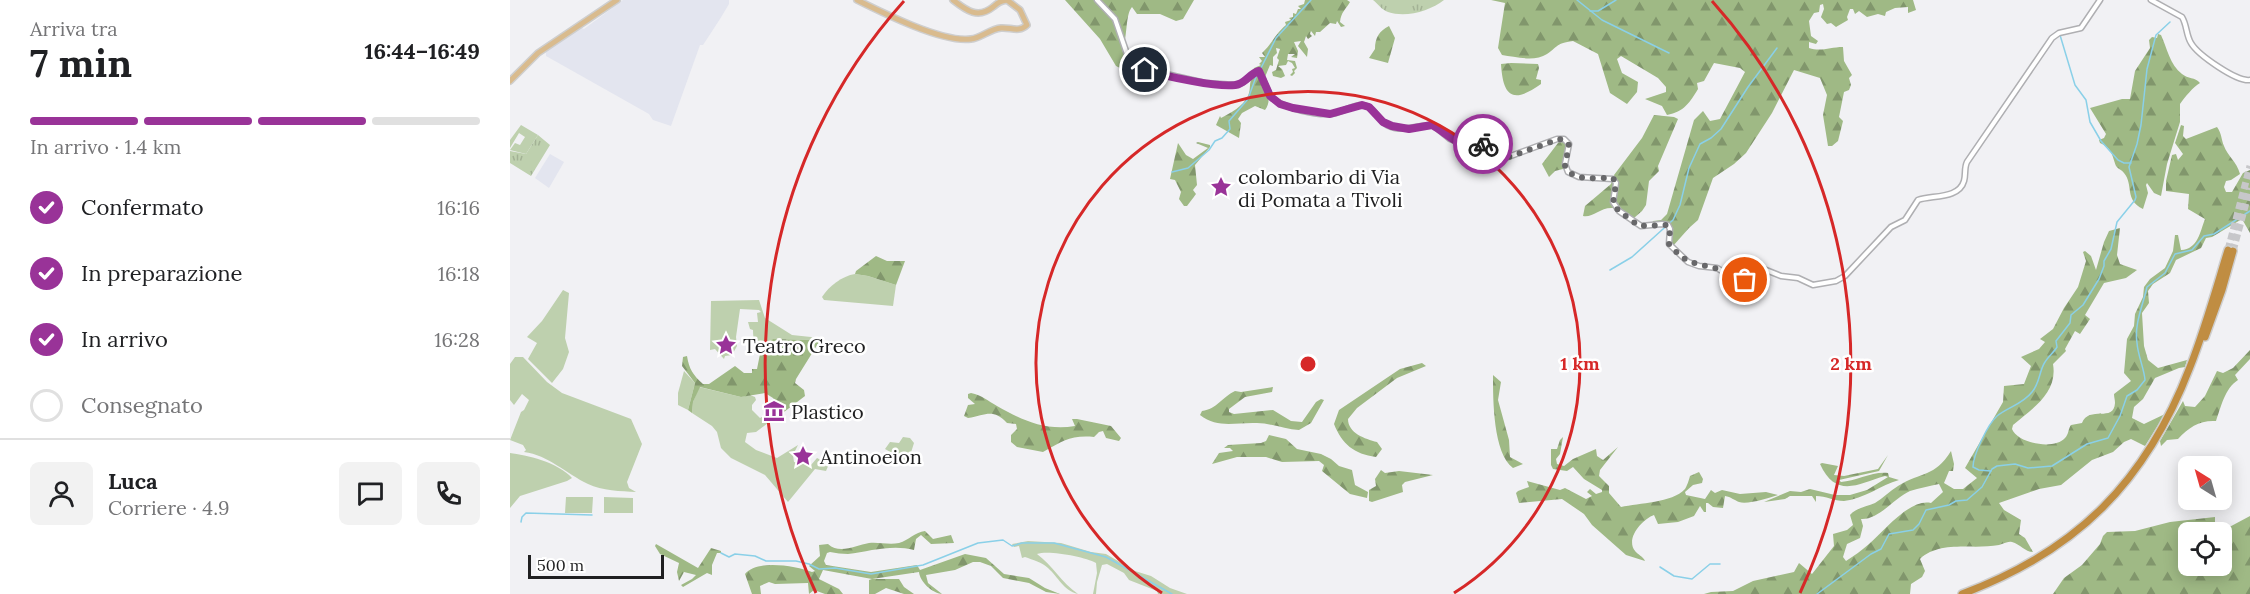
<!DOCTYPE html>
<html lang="it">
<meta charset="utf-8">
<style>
body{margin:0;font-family:Lora,serif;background:#f2f2f2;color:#202124;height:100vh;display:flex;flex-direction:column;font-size:22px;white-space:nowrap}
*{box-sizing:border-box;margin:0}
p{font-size:20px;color:#757577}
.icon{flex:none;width:33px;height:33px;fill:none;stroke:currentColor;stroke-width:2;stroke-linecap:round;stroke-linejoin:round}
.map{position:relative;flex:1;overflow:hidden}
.side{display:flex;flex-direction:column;background:#fff;width:510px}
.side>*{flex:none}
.needle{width:39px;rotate:323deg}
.controls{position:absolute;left:1668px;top:456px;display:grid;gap:12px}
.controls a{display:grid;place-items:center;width:54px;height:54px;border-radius:9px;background:#fff;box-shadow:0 3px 15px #0003;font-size:30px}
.scale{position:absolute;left:18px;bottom:15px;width:136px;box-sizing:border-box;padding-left:6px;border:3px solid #1f1f20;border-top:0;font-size:16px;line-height:21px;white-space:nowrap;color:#1f1f20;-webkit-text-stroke:4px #fff;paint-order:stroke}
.pin{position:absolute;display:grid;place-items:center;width:51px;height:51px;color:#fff;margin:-26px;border:3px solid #fff;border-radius:50%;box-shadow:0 2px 6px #0007}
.courier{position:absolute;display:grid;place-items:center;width:60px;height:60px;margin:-30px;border:4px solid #993398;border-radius:50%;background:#fff;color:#222;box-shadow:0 2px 8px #0007}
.summary em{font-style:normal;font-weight:800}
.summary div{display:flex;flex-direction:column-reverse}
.summary{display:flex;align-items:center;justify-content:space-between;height:102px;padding:0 30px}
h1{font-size:39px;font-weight:800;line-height:45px}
.bar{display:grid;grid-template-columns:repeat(4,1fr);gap:9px 6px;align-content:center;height:72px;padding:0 30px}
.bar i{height:8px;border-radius:4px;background:#e0e0e0}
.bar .current{background:#993398}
.bar p{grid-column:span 4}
.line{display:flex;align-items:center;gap:15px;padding:0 30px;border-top:2px solid #e0e0e0}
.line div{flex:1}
.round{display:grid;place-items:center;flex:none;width:63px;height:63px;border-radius:9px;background:#f2f2f2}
ol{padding:0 30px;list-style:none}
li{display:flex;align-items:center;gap:18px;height:66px}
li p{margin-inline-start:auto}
li .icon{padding:6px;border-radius:50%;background:#993398;color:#fff;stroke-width:4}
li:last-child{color:#757577}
li i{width:33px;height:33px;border:3px solid #e0e0e0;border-radius:50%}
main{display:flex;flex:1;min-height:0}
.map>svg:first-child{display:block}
.built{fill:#e3e5ef}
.green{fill:#bed0ae}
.forest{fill:url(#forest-firs);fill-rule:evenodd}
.park{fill:url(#park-tufts)}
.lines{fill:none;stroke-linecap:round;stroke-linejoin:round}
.stream{stroke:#8ad0e8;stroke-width:1.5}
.highway-tunnel{stroke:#c7c7ca;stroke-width:7;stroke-dasharray:7 3.5;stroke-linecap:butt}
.minor-casing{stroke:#afafb2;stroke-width:7}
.major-casing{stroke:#cecece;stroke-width:8}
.highway-casing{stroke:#cecece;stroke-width:10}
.minor{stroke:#fff;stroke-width:4}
.major{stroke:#d9bb8e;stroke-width:5}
.highway{stroke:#c08d42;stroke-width:7}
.done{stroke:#68686a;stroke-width:6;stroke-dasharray:0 10.8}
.route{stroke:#993398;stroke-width:8}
.ring{fill:none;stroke:#d62828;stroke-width:3}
.labels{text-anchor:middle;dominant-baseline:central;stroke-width:5;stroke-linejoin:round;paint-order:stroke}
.poi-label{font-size:20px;fill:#1f1f20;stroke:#fff;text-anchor:start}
.centre{fill:#d62828;stroke:#fff;stroke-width:3}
.ring-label{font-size:18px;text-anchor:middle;font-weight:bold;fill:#d62828;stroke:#fff;stroke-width:5;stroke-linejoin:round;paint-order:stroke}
</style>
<main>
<section class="side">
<div class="summary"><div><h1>7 min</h1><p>Arriva tra</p></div><em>16:44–16:49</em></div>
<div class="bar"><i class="current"></i><i class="current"></i><i class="current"></i><i></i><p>In arrivo · 1.4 km</p></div>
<ol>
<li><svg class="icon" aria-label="check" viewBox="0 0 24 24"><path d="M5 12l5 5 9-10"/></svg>Confermato<p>16:16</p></li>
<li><svg class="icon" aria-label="check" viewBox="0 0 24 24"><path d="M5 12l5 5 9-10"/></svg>In preparazione<p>16:18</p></li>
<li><svg class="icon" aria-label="check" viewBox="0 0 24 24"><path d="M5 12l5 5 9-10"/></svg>In arrivo<p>16:28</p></li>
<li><i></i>Consegnato</li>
</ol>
<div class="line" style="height:108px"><a class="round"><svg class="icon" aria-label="person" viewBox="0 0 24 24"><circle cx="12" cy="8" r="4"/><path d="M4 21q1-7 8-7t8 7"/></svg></a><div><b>Luca</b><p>Corriere · 4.9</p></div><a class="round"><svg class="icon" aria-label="chat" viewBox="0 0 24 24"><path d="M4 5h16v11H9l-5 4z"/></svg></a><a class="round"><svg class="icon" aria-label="phone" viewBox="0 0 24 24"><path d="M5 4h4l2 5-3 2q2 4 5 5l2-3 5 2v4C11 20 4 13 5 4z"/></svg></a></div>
</section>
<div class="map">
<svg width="1740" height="594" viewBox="0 0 1740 594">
<defs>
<pattern id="forest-firs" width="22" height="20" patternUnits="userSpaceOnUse" patternTransform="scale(1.5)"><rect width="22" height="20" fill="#9fb985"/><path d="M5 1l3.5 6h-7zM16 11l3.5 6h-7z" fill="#81966c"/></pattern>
<pattern id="park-tufts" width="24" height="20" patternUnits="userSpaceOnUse" patternTransform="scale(1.5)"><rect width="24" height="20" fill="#bed0ae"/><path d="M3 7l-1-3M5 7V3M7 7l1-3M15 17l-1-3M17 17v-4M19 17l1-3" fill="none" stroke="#a3b295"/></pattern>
</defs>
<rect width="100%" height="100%" fill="#f1f1f4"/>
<g class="built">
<polygon points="113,0 219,0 219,4 210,19 193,45 190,45 161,126 143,120 139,114 36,56 36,50 70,27 74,29"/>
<polygon points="40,154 54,162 39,188 25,178"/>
</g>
<g class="green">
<polygon points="11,125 28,135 16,154 0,150 5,143 10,145 15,137 9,133 0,148 0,140"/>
<path d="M345 274 358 276 386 285 383 306 314 300 312 297C319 286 332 276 345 274Z"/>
<polygon points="53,290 59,293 55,338 59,352 53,369 42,383 18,359 27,343 17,337 32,321"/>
<path d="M249 300 255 318 282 335 301 337 307 340 263 339 253 350C245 345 243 340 243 330L240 329 238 322H248L247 313 251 312 249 310 230 309 226 337 227 346 222 355 215 356 214 359 205 349 200 350 201 301Z"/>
<path d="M5 357H13L37 382 52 393 121 419 132 444 117 482 119 488 126 492C111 491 92 491 78 484 57 474 38 455 14 452L16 450 13 445 0 440 11 412 14 410 19 400 12 394 4 405 0 400V364Z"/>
<polygon points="174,371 185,383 178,410 168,405 168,393"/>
<polygon points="189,387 231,397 240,395 245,397 246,400 242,405 242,410 250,418 257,414 266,417 246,432 237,433 235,442 246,450 267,458 288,445 283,455 284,462 301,465 307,458 319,464 316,471 305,469 278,502 255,475 221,458 211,448 207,432 202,426 182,413 183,402"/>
<polygon points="393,437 400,438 404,443 398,462 375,449 380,442 389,443"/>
<path d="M0 453C16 455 48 462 62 478L57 481 10 496 0 508Z"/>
<polygon points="56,497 83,497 82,513 55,513"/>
<polygon points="94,497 123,498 123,513 94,513"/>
<path d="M518 541 551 543 581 552 596 554 625 571 641 576 660 588 677 594H648L647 591 619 580 614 573 597 564 592 565 587 582 586 594H583L587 573 586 563C575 557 539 550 527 554 542 565 552 583 568 594 553 590 549 578 538 568 532 562 523 560 515 557L512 558 509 546 504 547 502 544Z"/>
</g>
<g class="forest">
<path d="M555 0H684L673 19 666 21 650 14H627L622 7C615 15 618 37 612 50L623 69 639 74 637 78 620 73 606 66 590 39Z"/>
<path d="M795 0H837L840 2C836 9 831 12 830 22L835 26 831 27 827 21 826 24 820 23 810 32H806L805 36 801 31 800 34 802 36 798 39 796 36 794 42 798 49 797 57 788 46 791 41 784 42 788 51 787 58 781 57 785 54H778L777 60 785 61 787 68 784 71 785 73 782 76 780 75 783 72 782 69 785 68 782 63 778 61 776 65 768 66 772 69 775 76 771 78 763 76 762 72 766 70 769 60 767 58 770 49 766 48 767 53 763 57V66L760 65 755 77 762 91H760L751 71H743L744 68 751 65 749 64 752 61 749 57H755L752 53C762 44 765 34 776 25L775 22 781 20 779 18 783 17V13L786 14 788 9H791L788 6 794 4Z"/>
<path d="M981 0H1403L1406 10 1398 13V7L1385 8 1376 12 1375 16 1368 14 1357 17 1349 11 1345 14 1343 9H1340L1337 17 1338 20 1326 27 1321 23 1317 24 1311 17 1314 9 1313 4 1310 5 1309 12 1304 13 1299 21 1301 36 1308 41 1306 44 1299 42V48C1311 52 1320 47 1333 47L1334 61 1342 75 1339 78 1341 85 1339 90 1334 92 1329 117 1333 121 1328 141 1322 146H1318L1313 115 1317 95 1310 78 1284 70 1262 113 1236 153 1224 164 1203 178 1188 220 1179 228 1163 246 1160 244 1159 224 1158 222 1142 224 1143 221 1151 220 1157 214 1184 120 1193 111 1200 121 1210 119 1235 72 1230 68 1204 63 1194 81 1187 83 1188 89C1180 102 1174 112 1157 115L1152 106 1135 99 1156 92V87L1148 78 1111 56 1107 59 1112 73 1128 82 1127 92 1117 104 1100 93 1088 54 1063 41C1045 44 1050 45 1037 54 1025 62 1006 57 992 55L988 48 995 3Z"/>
<path d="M879 26 885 38 878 63 859 58 865 49C865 38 869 31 879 26Z"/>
<path d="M1648 34 1651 35C1657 48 1660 65 1672 74 1678 79 1685 77 1690 83 1683 87 1675 97 1670 104V122L1657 164 1651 196 1644 193 1637 183 1636 185 1638 193 1633 209C1614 200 1624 185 1614 173 1612 170 1608 169 1606 166 1602 155 1602 148 1590 143L1589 140 1594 138 1596 134 1580 108 1612 99H1620L1625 71 1640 48 1639 40 1642 37 1647 38Z"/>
<path d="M1001 63 1028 64 1029 68 1026 79 1031 80V84C1003 104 993 97 991 64Z"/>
<path d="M746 74H749C754 87 764 98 755 110L745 106 732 113 728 119 731 123 729 138 706 125 710 116 711 118C721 113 733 106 738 96 742 88 737 81 746 74Z"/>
<polygon points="1144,115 1164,117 1168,119 1148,166 1149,171 1139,181 1136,205 1132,211 1124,218 1118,217 1104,204 1107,185 1104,175 1132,138"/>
<path d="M1671 125 1674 126 1673 136 1676 139 1707 127C1712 134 1711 139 1714 146 1717 155 1727 162 1730 174L1721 180 1716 181 1714 187 1716 192H1722L1733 173 1740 170V233L1732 219 1702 237 1696 238 1691 248 1666 260 1660 273 1643 284 1638 291 1639 303 1632 313 1634 346 1638 360 1648 368 1677 360 1675 367 1669 368 1645 378 1633 399 1624 407 1622 418 1634 424 1655 414 1635 446 1621 439 1614 442 1603 452 1582 460 1551 485 1529 489 1489 503 1494 510 1511 520 1509 534 1515 538 1523 552C1515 552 1510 544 1502 542 1497 541 1494 544 1489 545 1464 550 1430 540 1410 559L1415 571 1412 577 1401 584 1400 594H1194L1201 592 1223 591 1243 581 1284 572 1289 563 1302 574 1324 546 1323 534 1337 530 1343 525 1340 515C1347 507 1357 507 1365 503 1373 498 1380 491 1388 486 1412 471 1424 478 1441 451L1444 464 1443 471H1439L1434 483 1444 489H1453L1467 478 1455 468 1493 402 1494 386 1514 384 1521 366 1511 357 1529 349 1535 342 1530 339 1543 329 1554 308 1568 287 1576 261 1573 252 1575 251 1581 256 1586 270 1594 242 1599 231 1610 228 1607 255 1610 264 1627 270 1616 278 1594 283 1575 315 1580 319 1570 334 1565 331 1555 349 1556 351 1543 364C1548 393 1523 408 1503 425L1502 429C1508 444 1545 450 1555 438 1559 434 1558 429 1561 425L1572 423C1579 405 1604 423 1605 403 1605 400 1604 397 1604 394L1621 381 1614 373 1617 339 1624 326 1625 314 1633 297 1634 287 1640 279 1655 268 1663 251 1665 235H1668L1671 250C1688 249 1690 232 1695 219L1678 209 1679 194 1656 191V181L1662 155 1666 154 1668 160 1673 154 1665 143ZM1429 484 1433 492 1421 503C1400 498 1373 532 1359 544 1352 550 1344 556 1336 561L1333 557 1337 544 1350 538 1353 526 1351 519C1369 520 1384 498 1400 491 1409 488 1420 486 1429 484Z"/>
<polygon points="1051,139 1056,144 1053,169 1045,171 1039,177 1032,164"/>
<polygon points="688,142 700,145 700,147 685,165 687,185 683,190 686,194 677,206 674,206 669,199 671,192 665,180 660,179 668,143 676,155 683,159 698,148 686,143"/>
<path d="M1102 180 1104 181 1103 208C1090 207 1083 218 1073 216L1075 206 1101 184Z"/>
<polygon points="366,256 377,261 395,261 386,285 358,276 345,274 346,271"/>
<path d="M263 339 307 340 309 342 286 379 285 383 294 390 295 396 274 412 263 398 255 393 231 397 190 387 183 402 182 413 178 410 185 383 172 366 173 357 177 356C179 369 183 375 193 384H199L225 366 234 373H242V369H247L250 354 247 353V347L253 350 256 344Z"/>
<path d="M1740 350V359L1725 375 1728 380C1715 388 1711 407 1706 421 1690 420 1679 427 1668 439L1657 440 1651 446 1650 441 1673 401 1675 406 1685 407 1695 396 1707 371 1713 373 1723 368Z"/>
<path d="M912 363 916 366 887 378 847 408 838 419C838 433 855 439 867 442L872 449 866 457C844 454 832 444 824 424L829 410 890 369Z"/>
<path d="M983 375 991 382 988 400 999 440 1000 457 1013 464 1003 468C983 453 983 400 983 375Z"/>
<path d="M763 387 762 392 735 397 719 409V412L724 414 763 410 781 421 792 422 806 402 811 399 814 400 801 423 789 430C775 429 760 423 747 423 726 422 708 429 690 415L692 411C707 409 712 397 725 391L731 392Z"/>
<path d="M461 393C472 395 478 401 487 406 512 420 535 431 565 426L562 419H567L601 426 611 438 609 441 596 438 593 431 589 432 584 437C561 435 553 441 533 452L507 447 501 442V435L507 429 506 424 497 423C483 408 476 415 458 418L454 416 458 405 465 404 458 398V394Z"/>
<polygon points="759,435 776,439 787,449 811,454 821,459 829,466 842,470 845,485 858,492 857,498 840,494 812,471 814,465 809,461 772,462 756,457 727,457 702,464 709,453 723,451 720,448 714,448 718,445 751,443 756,441"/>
<path d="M1053 437 1050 454 1046 459 1047 464 1054 466 1063 459 1086 449 1087 456 1093 460 1108 447 1090 470 1089 476 1099 486V493L1111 507C1129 503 1162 503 1175 489 1177 486 1179 480 1180 476L1189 472 1193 479 1192 483 1183 485 1175 492 1176 495 1195 499 1201 490 1205 493 1212 490 1230 494 1256 492 1268 495C1259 498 1237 505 1229 502 1224 500 1221 497 1215 496L1213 508 1203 507 1198 503H1196V512H1194L1190 506 1184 516 1168 522 1148 524 1144 515C1133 519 1115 538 1125 551 1128 555 1133 556 1135 561L1116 555 1082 525 1074 514 1052 499 1009 503 1006 493 1008 491 1019 487 1017 481 1050 490 1055 488 1076 499 1082 496 1077 492 1080 489 1086 494 1092 492V490L1074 479 1063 467 1057 471 1043 469 1041 465V449H1047L1050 440Z"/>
<path d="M1378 455 1369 471 1329 480 1331 482C1346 481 1363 471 1378 473L1379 477 1389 480C1371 485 1354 499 1334 501 1324 501 1316 496 1306 496V502L1302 496H1280L1275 499 1254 502 1280 491 1291 492 1300 489 1325 495H1340L1357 490 1378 477 1375 476C1348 484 1326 499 1310 464L1312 463 1328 466 1324 475 1334 476 1368 469Z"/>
<polygon points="871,470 875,473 889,471 923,475 895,482 892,485 893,492 862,502 859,501 859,490 866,486 865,479"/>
<polygon points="1740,516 1740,594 1543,594 1554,578 1572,565 1590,544 1593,536 1597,532 1625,531 1660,522 1705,517 1705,532 1678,532 1678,566 1712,566 1710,532"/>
<path d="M415 531 423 539 441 535 444 543 421 544 411 535 406 539 404 550C383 544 360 551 338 554 332 554 326 553 320 552L317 553 314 561 316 565 361 572 407 565 410 570 455 554 476 558 494 574 519 578 535 588 550 594 536 592 519 583 493 578 481 566 470 562H463L445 570 416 575 418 583 432 594C422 593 410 582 409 572L362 579H389L394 587 404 594H394L376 588 365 594H359V580L362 579 313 570 309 579 329 589 333 594H315L304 590 299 594 298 583 265 584 259 582 250 586 251 594H242L235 574C247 559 286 566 302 572L305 571 299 566 310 556 309 545 318 544C330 555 346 545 359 543 369 542 379 545 389 543 399 540 405 532 415 531Z"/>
<polygon points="146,544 188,568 201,548 211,551 211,553 207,553 202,565 202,575 197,573 173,587 171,585 182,579 186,575 174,572 169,581 167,572 169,563 150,554 145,546"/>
</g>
<g class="park">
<path d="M863 0H934C920 11 896 18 878 12 872 10 868 4 863 0Z"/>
<polygon points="28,135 40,145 21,176 0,163 0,151 16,154"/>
</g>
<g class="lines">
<g class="stream">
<polyline points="1067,0 1092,20 1159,53"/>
<polyline points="1080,11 1088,11 1106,0"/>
<polyline points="1550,35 1565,85 1576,100 1580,122 1591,141 1608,160 1614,163 1621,163"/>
<polyline points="750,70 766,38 801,0"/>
<polyline points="662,172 678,168 699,150 705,141 712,138 720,129 719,121 738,99 747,74"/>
<polyline points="1100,270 1122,257 1163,220 1170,205 1179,168 1190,144 1201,138 1211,129 1238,87 1267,48"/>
<path d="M1481 471 1469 470 1463 467C1463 455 1478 424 1487 416 1498 407 1513 404 1522 392 1530 383 1529 371 1535 362 1538 357 1544 352 1547 347L1546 341 1560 323 1561 315 1573 305 1589 279 1594 266V261L1601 249 1607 222 1625 200 1626 197 1619 167 1627 144 1631 125 1637 69 1646 35 1660 22"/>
<polyline points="11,522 12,517 16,513 82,515"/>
<polyline points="211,553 219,557 225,554 245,556 256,561 286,561 299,564 309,569 325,568 361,574 413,565 468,543 493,540 502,546 512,543 544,543 596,557 662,594"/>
<polyline points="1150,567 1164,576 1182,579 1200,564 1210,564"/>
<path d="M1307 594 1361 554 1371 549 1379 534 1403 530 1409 524 1416 510 1439 505 1446 501 1457 500 1472 487 1482 469 1487 466 1505 464 1518 468 1542 466 1577 444 1598 438 1610 416 1617 396 1627 390 1635 380C1634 368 1628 356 1627 343 1624 324 1633 305 1637 287L1655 273 1665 254 1682 250 1694 236 1704 234 1740 211"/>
</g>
<g class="highway-tunnel">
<polyline points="1718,250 1740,166"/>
<polyline points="1723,251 1740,188"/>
</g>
<defs>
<g id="minor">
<path d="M587 0 605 19 618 57 634 69 695 83 725 85 732 83 748 71C755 77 754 88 760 96 771 108 810 117 826 113 834 111 843 105 852 105 864 106 868 120 877 125 893 133 907 125 923 125L940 139 958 146 983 143 998 157 1047 139H1054L1059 144 1055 164 1058 172 1069 177 1103 179 1106 183 1103 202 1109 211 1131 226 1152 224 1158 225 1160 229 1159 244 1178 262 1189 266 1207 268 1228 281 1235 280 1244 271 1251 268 1271 276 1288 278 1303 285 1326 281 1335 276 1381 227 1395 220 1408 200C1422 195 1449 199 1454 181 1456 174 1454 168 1457 162L1542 38 1549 33 1571 28 1590 0"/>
<path d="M1641 0 1672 17C1677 25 1676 35 1681 43 1688 55 1727 82 1740 80"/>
</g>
<g id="major">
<path d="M347 0C373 13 433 43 461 39 471 38 480 29 491 28 500 27 509 33 517 25L510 10 497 0C490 1 488 3 483 7 468 19 457 11 443 0"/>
<polyline points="0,81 28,53 107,0"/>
</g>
<g id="highway">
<polyline points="1695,337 1712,290 1723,251"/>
<path d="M1452 594C1567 551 1636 482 1680 367 1695 329 1706 289 1718 250"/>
</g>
</defs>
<use href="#minor" class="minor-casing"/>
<use href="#major" class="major-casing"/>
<use href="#highway" class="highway-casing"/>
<use href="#minor" class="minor"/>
<use href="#major" class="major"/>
<use href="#highway" class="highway"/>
</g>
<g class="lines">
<path class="done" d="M973 144 983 143 993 155 999 157 1049 139 1055 140 1059 145 1055 166C1063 183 1087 177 1103 178L1106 183 1103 204 1109 211 1129 226 1157 225 1160 229 1159 244 1170 256 1180 262 1208 269 1225 280H1235"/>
<path class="route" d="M635 70C650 75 716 90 729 84 737 81 741 73 749 71L760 96 770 104 783 108 820 114 852 105 859 107 873 122 882 126 899 129 922 125C939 134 951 152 973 144"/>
</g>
<g class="ring">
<path d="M652 593A272 272 0 1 1 944 593"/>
<path d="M306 593A543 543 0 0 1 394 1M1202 1A543 543 0 0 1 1290 593"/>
</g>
<defs>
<symbol id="sight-bare" viewBox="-9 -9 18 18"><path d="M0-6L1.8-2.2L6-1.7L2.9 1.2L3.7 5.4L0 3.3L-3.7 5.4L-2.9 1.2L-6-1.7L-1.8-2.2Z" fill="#993398" stroke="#fff" stroke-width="2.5" paint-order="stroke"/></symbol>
<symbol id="museum-bare" viewBox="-9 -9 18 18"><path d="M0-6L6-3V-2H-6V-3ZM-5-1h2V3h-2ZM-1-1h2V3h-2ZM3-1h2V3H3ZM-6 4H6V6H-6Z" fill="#993398" stroke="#fff" stroke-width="2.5" paint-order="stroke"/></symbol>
</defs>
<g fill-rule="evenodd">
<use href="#sight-bare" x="696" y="172" width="30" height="30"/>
<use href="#sight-bare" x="201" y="330" width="30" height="30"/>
<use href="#museum-bare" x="249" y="396" width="30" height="30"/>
<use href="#sight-bare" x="278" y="441" width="30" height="30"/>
</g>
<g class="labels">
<g class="poi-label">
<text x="728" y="176">colombario di Via<tspan x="728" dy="23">di Pomata a Tivoli</tspan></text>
<text x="233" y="345">Teatro Greco</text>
<text x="281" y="411">Plastico</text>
<text x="310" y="456">Antinoeion</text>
</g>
</g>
<circle cx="798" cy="364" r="9" class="centre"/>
<g class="ring-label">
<text x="1070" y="370">1 km</text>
<text x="1341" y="370">2 km</text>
</g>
</svg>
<div class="controls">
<a><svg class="needle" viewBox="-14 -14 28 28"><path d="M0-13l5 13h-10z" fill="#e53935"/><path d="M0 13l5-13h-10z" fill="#757577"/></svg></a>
<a><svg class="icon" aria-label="locate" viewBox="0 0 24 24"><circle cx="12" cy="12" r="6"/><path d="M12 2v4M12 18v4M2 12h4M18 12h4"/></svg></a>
</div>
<div class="scale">500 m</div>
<div class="pin" style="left:1235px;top:280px;background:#ea580c"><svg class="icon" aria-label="bag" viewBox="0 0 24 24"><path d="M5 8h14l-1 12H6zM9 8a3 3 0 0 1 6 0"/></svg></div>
<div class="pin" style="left:635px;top:70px;background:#1f2937"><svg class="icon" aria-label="home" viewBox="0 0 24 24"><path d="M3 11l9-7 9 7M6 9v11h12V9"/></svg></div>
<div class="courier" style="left:973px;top:144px"><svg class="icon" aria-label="bike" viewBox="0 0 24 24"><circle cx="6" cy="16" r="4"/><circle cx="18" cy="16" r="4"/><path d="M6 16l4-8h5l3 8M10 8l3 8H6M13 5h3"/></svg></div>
</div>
</main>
